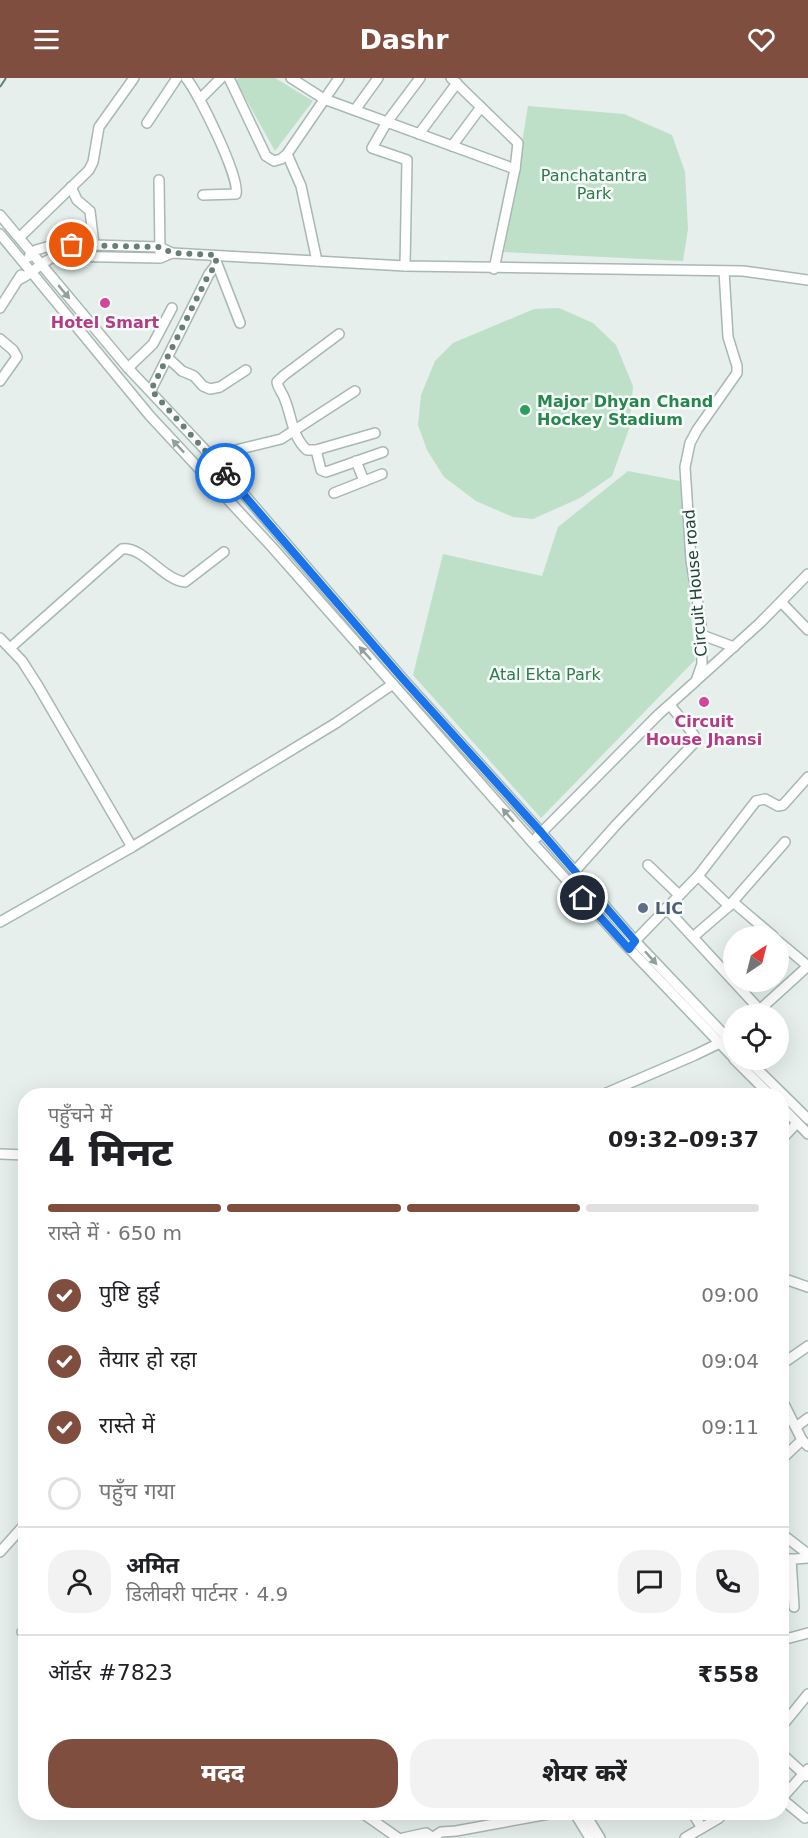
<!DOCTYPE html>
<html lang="hi">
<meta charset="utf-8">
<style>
body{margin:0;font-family:"DejaVu Sans","Noto Sans Devanagari",sans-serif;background:#f2f2f2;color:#202124;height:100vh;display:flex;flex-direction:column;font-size:22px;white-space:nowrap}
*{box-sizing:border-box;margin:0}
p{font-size:20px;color:#757577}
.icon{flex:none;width:33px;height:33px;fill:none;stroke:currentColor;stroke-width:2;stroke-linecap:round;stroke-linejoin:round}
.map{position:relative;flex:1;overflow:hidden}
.drawer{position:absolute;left:18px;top:1010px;width:771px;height:732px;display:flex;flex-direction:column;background:#fff;border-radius:24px;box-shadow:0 6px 24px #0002}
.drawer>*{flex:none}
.needle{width:39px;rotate:35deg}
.tools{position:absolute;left:723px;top:848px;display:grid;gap:12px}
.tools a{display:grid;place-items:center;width:66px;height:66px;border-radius:50%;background:#fff;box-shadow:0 6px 24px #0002;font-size:30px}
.pin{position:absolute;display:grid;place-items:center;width:51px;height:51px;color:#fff;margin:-26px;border:3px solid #fff;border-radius:50%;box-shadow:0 2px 6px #0007}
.courier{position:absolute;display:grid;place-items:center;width:60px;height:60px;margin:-30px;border:4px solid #1a73e8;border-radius:50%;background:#fff;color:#222;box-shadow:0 2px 8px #0007}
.head em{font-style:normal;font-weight:800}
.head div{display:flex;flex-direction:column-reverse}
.head{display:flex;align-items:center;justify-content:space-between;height:102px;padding:0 30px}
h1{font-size:39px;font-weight:800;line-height:45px}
.bar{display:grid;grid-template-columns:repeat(4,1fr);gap:9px 6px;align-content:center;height:72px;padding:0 30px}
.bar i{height:8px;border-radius:4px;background:#e0e0e0}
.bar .active{background:#7f4e3f}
.bar p{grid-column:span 4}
.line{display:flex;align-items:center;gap:15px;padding:0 30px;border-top:2px solid #e0e0e0}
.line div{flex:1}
.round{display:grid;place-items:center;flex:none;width:63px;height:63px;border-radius:24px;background:#f2f2f2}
ol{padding:0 30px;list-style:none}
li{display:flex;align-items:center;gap:18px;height:66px}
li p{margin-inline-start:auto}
li .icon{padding:6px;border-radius:50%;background:#7f4e3f;color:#fff;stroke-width:4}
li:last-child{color:#757577}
li i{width:33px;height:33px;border:3px solid #e0e0e0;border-radius:50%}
.button{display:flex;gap:12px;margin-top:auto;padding:12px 30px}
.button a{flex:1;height:69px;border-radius:24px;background:#7f4e3f;color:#fff;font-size:24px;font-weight:800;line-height:69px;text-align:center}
.button a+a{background:#f2f2f2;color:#202124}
header{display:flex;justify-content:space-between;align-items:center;height:78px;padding:0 30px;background:#7f4e3f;color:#fff;font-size:27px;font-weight:800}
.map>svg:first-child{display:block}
.green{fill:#bfe0c8}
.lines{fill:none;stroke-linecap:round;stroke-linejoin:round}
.minor-casing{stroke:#a8b8b2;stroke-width:12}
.minor{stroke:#fff;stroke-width:9}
.rail{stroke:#5f7d75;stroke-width:2;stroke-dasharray:12 6;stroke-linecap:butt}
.oneway{fill:#92a09c}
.done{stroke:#687f78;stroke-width:6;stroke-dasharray:0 10.8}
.route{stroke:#1a73e8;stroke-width:8}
.hotel-dot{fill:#d1479c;stroke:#f7fbf9;stroke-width:2}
.leisure-dot{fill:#2e9e5b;stroke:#f7fbf9;stroke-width:2}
.service-dot{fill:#5c6f8a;stroke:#f7fbf9;stroke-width:2}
.labels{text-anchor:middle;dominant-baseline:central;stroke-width:5;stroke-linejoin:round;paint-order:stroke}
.park-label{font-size:16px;fill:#2d7a4b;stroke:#f7fbf9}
.hotel-label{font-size:16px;font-weight:bold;fill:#b23c85;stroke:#f7fbf9}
.leisure-label{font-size:16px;font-weight:bold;fill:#27864d;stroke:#f7fbf9;text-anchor:start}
.street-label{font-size:16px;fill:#24423a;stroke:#f7fbf9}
.service-label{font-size:16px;font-weight:bold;fill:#4e5e75;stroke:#f7fbf9;text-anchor:start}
</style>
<header><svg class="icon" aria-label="menu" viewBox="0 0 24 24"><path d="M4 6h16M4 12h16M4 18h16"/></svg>Dashr<svg class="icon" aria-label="heart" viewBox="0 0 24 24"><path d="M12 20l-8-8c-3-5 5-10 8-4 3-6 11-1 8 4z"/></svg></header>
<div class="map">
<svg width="808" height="1760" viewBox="0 0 808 1760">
<rect width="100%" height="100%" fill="#e6efeb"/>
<g class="green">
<polygon points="238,0 275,0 313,23 275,73 236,3"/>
<polygon points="528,28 624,36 672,57 685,94 688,151 683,183 504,174"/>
<polygon points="559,230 593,245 616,267 633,308 629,351 612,398 580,420 533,441 513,439 476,423 444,399 427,372 418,347 421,317 435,283 453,265 534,231"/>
<polygon points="628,393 680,403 695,582 541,740 413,597 443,476 542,498 558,449"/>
</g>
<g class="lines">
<defs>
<g id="minor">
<path d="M186 0C199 16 240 99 236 116L203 117"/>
<polyline points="229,0 266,78 274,83 281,81 287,76 339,0"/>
<polyline points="291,0 324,21 515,91 494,191"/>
<polyline points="451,0 518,65 515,91"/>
<polyline points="200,21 221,0"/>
<polyline points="355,32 378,0"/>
<polyline points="147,45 177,0"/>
<polyline points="419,56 457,5"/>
<polyline points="452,68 481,29"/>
<polyline points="287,76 301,108 317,183"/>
<polyline points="159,102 160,175"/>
<polyline points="71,109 77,122 90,133 94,167"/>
<polyline points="0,137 128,290 211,378 402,600 541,754 635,863 734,967"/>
<polyline points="0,156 150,338 272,469 532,764 623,864 734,980"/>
<polyline points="20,159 89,92 93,84 99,49 134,0"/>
<polyline points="29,179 36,172 50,168 94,167 160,169 172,175"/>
<polyline points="216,183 240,245"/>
<polyline points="405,188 407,82 372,70 387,44 420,0"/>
<path d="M20 201C34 195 42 182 57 178L160 180 172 175 405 188 743 193 808 202"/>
<polyline points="0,230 21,197"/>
<path d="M339 256 283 298 277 304C278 311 283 315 285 322 292 339 292 359 307 372H316L375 355"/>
<polyline points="0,261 13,272 17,279 0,303"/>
<polyline points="168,280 182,293 194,298 203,308 210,311 220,309 246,292"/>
<polyline points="128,290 153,266 172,230"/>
<polyline points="151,312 209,196 216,187"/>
<polyline points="316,372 321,392 326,394 383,374"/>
<polyline points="211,378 281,361 355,313"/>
<polyline points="356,383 364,403"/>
<polyline points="334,415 382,396"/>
<polyline points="781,524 808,552"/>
<polyline points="702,557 734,569"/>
<polyline points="0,560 22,583 38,608 132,769"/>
<path d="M10 570 122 471C143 468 163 502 185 504L224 474"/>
<polyline points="698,601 760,545 808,496"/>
<polyline points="537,759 659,636 696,603 702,586 701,546 691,482 685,389 690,365 697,352 737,295 737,288 728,259 724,193"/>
<polyline points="648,787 679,817"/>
<polyline points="575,793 616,747 694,665 694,657 670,627"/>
<polyline points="698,798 729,828 785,764"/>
<polyline points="733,824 773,858"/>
<polyline points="666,830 760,932"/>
<polyline points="0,844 132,769 336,645 393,606"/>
<polyline points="693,859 729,828"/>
<polyline points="778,863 808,888"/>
<polyline points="632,866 698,798 756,723 765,721 778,728 783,727 808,699"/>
<polyline points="756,935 808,888"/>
<polyline points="734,981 770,1017"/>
<polyline points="747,981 808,1041"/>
<polyline points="602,1017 695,977 728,961 734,956"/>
<polyline points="782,1029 808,1056"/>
<polyline points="782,1061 797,1045"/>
<polyline points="0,1076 26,1077"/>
<polyline points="782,1200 808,1209"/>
<polyline points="782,1286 808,1268"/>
<polyline points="782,1322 802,1362 808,1368"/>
<polyline points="796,1349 808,1340"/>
<polyline points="782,1381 802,1362"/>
<polyline points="782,1456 808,1476"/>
<polyline points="0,1474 26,1445"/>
<polyline points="791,1481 794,1529"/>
<polyline points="782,1482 808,1480"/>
<polyline points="22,1554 26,1552"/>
<polyline points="782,1562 808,1555"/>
<polyline points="782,1648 808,1616"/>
<polyline points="782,1676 806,1698"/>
<polyline points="782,1720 808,1691"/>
<polyline points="782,1721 805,1740"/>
<polyline points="361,1734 398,1760"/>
<polyline points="574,1734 590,1760"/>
<polyline points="584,1734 600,1760"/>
<polyline points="692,1734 702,1750"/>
<polyline points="403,1760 426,1755 432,1759"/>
<polyline points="432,1760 441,1754 456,1753 560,1734"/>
<polyline points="685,1760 719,1740 724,1734"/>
</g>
</defs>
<use href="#minor" class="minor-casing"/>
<use href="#minor" class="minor"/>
<polyline class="rail" points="0,9 6,0"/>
</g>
<defs><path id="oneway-solid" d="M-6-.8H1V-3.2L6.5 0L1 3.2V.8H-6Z" transform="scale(1.5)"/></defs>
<g class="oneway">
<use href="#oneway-solid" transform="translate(64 214) rotate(50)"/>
<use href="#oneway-solid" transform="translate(178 368) rotate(-133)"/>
<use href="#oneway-solid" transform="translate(365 575) rotate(-132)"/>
<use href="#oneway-solid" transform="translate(508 737) rotate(-131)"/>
<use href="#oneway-solid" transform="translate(651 880) rotate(48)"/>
</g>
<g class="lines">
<polyline class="done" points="72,167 160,169 172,175 216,177 216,187 209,196 151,312 225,395"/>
<polyline class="route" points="225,395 402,600 541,754 635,863 629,871 583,820"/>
</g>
<g class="hotel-dot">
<circle cx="105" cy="225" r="6"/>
<circle cx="704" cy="624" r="6"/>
</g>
<circle class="leisure-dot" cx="525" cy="332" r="6"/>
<circle class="service-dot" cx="643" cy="830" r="6"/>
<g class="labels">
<g class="park-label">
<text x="594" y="97">Panchatantra<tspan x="594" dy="18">Park</tspan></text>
<text x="545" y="596">Atal Ekta Park</text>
</g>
<g class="hotel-label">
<text x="105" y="244">Hotel Smart</text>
<text x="704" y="643">Circuit<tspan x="704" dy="18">House Jhansi</tspan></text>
</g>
<g class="leisure-label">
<text x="537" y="323">Major Dhyan Chand<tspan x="537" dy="18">Hockey Stadium</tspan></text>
</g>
<g class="street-label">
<text transform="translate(695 505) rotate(-95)">Circuit House road</text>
</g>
<g class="service-label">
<text x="655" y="830">LIC</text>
</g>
</g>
</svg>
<div class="tools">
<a><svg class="needle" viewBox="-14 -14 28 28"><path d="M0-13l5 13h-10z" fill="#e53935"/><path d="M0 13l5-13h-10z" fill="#757577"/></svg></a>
<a><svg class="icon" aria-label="locate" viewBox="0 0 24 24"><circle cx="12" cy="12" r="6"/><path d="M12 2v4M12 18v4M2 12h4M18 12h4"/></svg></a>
</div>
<div class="pin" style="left:72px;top:167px;background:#ea580c"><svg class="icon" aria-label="bag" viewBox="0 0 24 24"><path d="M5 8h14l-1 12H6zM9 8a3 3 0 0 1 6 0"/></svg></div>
<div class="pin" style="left:583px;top:820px;background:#1f2937"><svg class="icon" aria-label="home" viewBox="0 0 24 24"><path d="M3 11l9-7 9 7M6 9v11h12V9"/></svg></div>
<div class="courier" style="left:225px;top:395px"><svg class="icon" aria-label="bike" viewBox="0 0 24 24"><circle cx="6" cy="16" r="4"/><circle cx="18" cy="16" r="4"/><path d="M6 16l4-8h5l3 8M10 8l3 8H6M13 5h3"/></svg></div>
<section class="drawer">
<div class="head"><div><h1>4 मिनट</h1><p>पहुँचने में</p></div><em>09:32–09:37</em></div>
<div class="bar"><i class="active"></i><i class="active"></i><i class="active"></i><i></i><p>रास्ते में · 650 m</p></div>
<ol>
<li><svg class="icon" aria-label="check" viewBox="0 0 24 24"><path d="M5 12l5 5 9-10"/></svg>पुष्टि हुई<p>09:00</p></li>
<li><svg class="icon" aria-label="check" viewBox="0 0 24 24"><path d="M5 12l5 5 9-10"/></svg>तैयार हो रहा<p>09:04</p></li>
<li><svg class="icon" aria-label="check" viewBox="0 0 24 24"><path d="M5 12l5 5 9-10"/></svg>रास्ते में<p>09:11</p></li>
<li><i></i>पहुँच गया</li>
</ol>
<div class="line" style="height:108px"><a class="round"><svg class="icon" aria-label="person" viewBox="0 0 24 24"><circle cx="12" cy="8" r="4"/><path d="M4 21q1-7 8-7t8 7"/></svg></a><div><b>अमित</b><p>डिलीवरी पार्टनर · 4.9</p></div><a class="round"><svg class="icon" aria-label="chat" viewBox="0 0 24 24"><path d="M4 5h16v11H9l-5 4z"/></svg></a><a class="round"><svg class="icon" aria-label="phone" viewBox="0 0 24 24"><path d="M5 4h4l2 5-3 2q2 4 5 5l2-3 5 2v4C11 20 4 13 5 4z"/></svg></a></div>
<div class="line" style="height:78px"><div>ऑर्डर #7823</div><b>₹558</b></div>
<div class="button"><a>मदद</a><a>शेयर करें</a></div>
</section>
</div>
